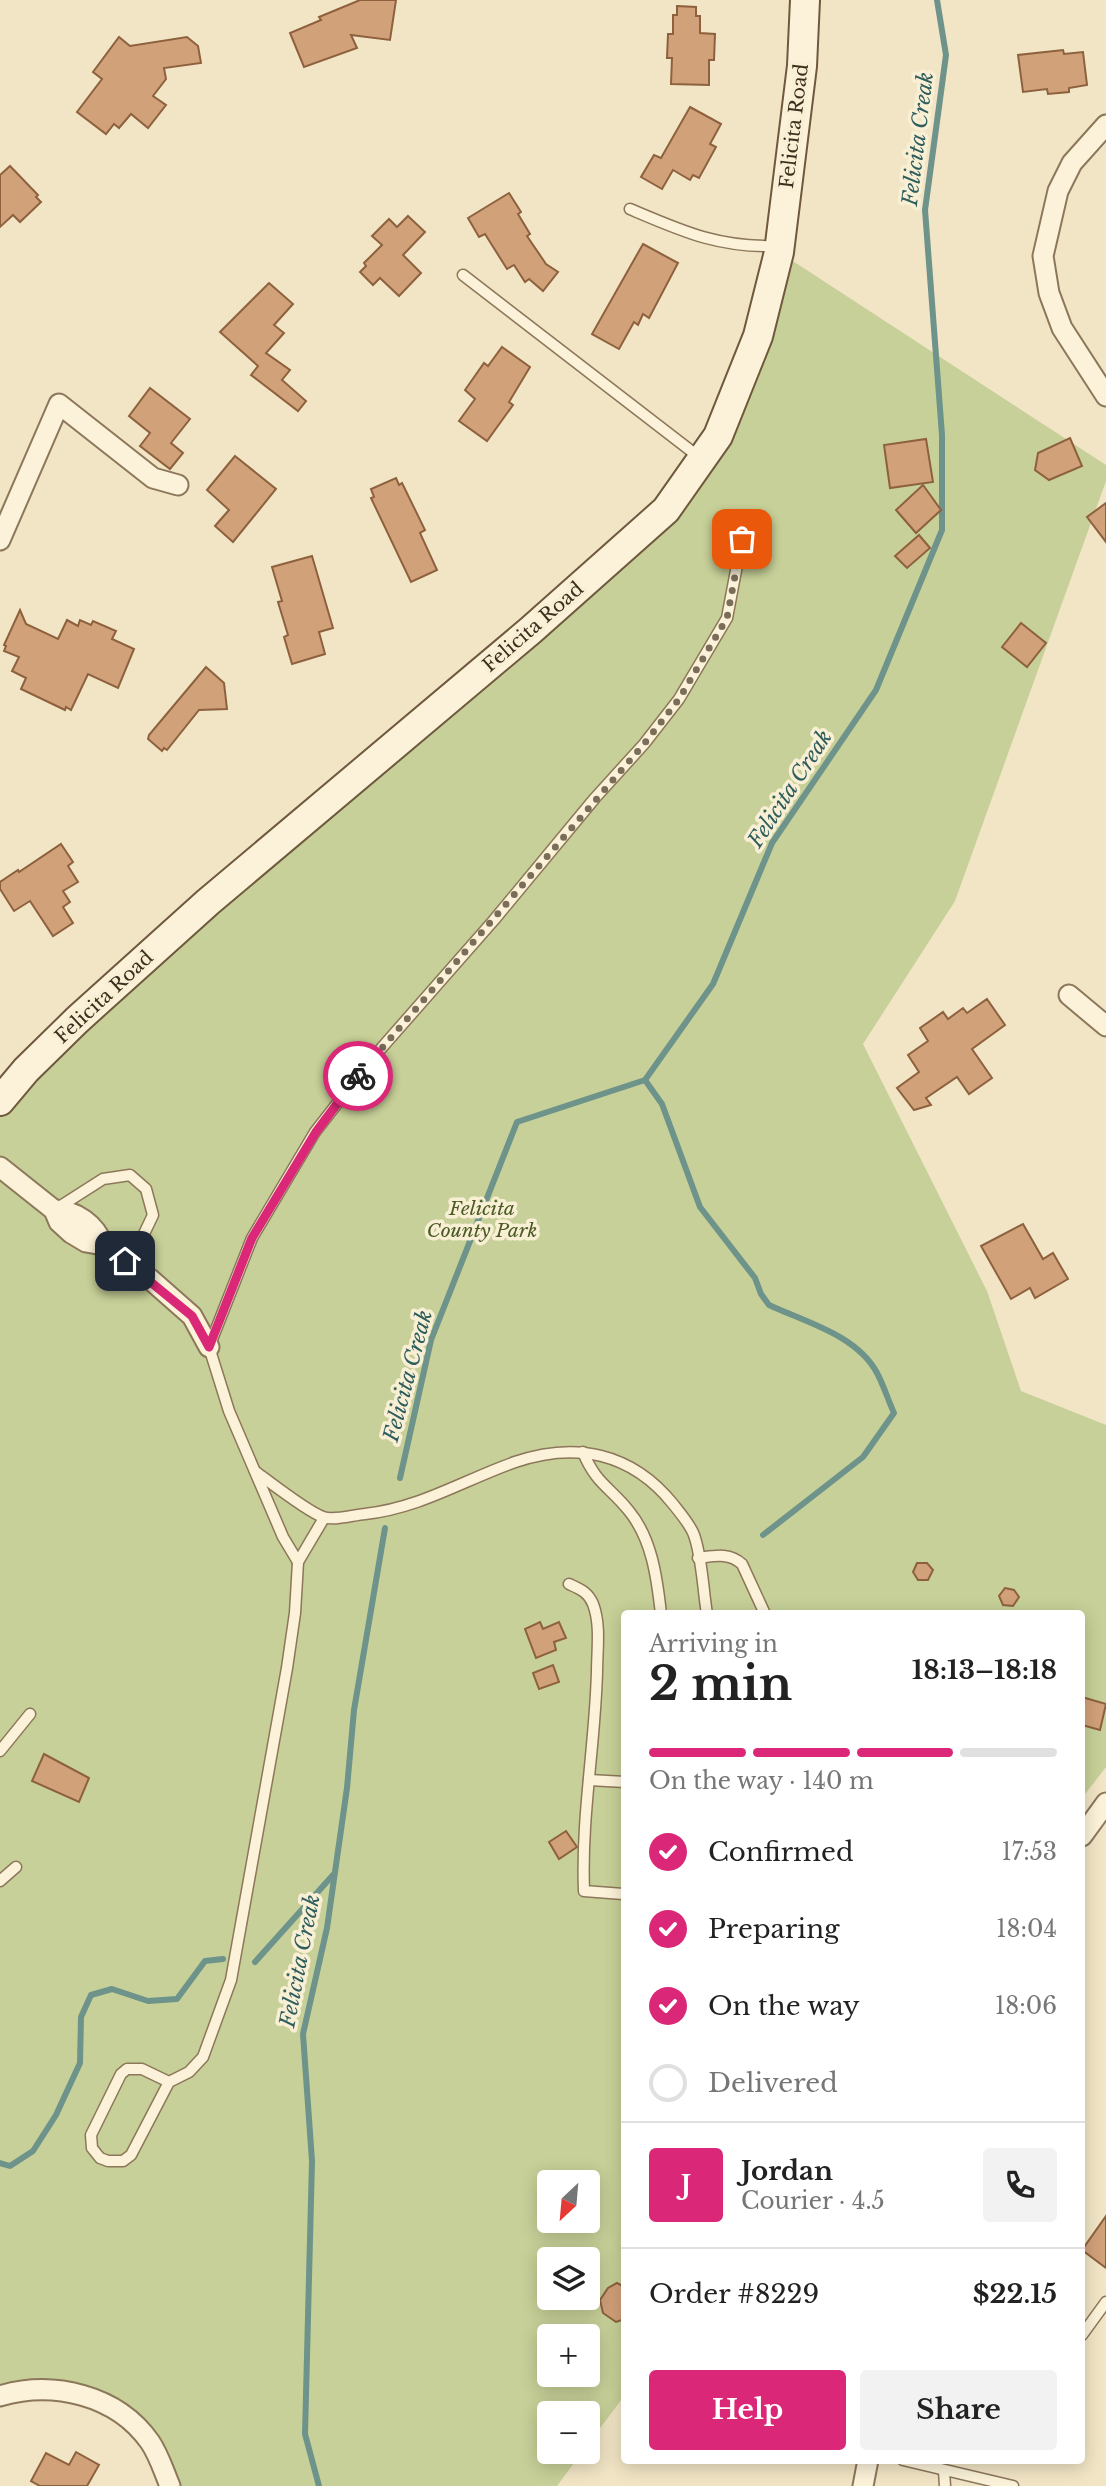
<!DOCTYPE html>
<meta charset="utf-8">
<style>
body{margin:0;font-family:"Libre Baskerville",serif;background:#f2f2f2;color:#222;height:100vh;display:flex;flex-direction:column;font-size:26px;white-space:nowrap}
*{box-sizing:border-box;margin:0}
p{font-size:23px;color:#767676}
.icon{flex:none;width:38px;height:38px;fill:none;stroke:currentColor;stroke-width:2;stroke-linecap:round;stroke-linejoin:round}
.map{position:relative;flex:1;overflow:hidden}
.side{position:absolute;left:621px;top:1610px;width:464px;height:854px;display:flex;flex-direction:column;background:#fff;border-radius:7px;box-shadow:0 4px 18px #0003}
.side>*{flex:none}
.needle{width:46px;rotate:206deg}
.tools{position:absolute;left:537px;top:2170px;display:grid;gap:14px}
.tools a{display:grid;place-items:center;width:63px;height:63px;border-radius:7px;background:#fff;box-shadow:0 4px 18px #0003;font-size:35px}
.pin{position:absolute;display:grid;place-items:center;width:60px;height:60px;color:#fff;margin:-30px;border-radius:14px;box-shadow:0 4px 10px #0006}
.courier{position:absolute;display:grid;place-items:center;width:70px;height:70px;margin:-35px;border:5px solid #db2777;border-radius:50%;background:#fff;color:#222;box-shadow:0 2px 9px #0007}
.head em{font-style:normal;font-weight:700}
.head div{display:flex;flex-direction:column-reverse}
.head{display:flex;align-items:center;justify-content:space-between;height:119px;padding:0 28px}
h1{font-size:46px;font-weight:700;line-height:52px}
.bar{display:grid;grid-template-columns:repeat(4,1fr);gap:10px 7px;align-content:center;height:84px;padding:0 28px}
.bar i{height:9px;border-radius:5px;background:#e0e0e0}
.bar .selected{background:#db2777}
.bar p{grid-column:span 4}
.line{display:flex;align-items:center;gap:18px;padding:0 28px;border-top:2px solid #e0e0e0}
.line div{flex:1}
.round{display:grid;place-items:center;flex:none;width:74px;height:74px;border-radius:7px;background:#f2f2f2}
ol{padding:0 28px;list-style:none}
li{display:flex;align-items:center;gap:21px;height:77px}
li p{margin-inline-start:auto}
li .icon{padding:7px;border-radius:50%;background:#db2777;color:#fff;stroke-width:4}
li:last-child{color:#767676}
li i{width:38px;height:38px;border:4px solid #e0e0e0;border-radius:50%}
.cta{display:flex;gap:14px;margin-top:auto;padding:14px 28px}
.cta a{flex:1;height:80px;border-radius:7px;background:#db2777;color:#fff;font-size:28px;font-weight:700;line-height:80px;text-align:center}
.cta a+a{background:#f2f2f2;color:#222}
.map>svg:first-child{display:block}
.green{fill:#c7d098;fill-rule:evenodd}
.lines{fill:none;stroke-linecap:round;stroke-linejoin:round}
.stream{stroke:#6d938b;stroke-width:6}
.building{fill:#d1a179;stroke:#8e613e;stroke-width:2}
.lane-casing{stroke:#8d775a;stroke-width:13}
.street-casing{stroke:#8d775a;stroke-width:23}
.secondary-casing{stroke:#6f583d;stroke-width:32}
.lane{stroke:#fbf2d9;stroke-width:10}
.street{stroke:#fbf2d9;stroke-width:19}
.secondary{stroke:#fbf2d9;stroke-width:28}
.done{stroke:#7b6e58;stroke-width:7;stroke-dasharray:0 12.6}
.route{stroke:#db2777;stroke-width:9}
.labels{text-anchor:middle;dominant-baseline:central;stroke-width:7;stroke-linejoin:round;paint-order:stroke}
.street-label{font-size:19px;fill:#3c2e1e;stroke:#f8efd5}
.park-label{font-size:19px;font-style:italic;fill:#4a5a24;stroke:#f8efd5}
.water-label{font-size:21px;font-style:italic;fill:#2d5d5c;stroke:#f8efd5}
</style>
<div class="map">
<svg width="1106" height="2486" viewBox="0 0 1106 2486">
<rect width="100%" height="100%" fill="#f1e5c5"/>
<path class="green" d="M779 252 1106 465V481L955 901 863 1044 987 1291 1021 1391 1106 1425V1767L1082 1798V1614H625V2395L588 2444V2413H550V2452H582L557 2486H170L159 2462 105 2404 0 2396V1101L531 630 718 436ZM550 2182H588V2221H550ZM550 2259H588V2298H550ZM550 2336H588V2375H550Z"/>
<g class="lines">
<g class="stream">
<path d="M645 1080 662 1104 700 1207 755 1278 761 1294 769 1305C805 1322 857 1335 877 1373 884 1386 888 1400 894 1413L863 1457 763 1535"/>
<polyline points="400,1478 431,1340 517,1122 645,1080 713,984 772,843 876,690 942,530 942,435 925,210 946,55 937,0"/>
<polyline points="255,1962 333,1875"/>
<polyline points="0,2163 10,2166 33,2151 56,2115 80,2063 81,2017 91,1995 112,1989 148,2001 177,1999 205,1961 223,1959"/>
<polyline points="319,2486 305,2434 312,2161 303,2034 327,1928 347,1788 354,1710 385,1528"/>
</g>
</g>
<g class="building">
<polygon points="360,0 396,0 390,40 351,35 357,48 304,67 290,33 321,20 319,17"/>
<polygon points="677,6 696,7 696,16 700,16 700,33 715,34 714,60 709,60 709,85 671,84 672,58 667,58 668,34 673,34 673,15 677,15"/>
<polygon points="119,37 130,46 187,37 198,46 201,63 164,68 166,79 153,96 166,105 148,128 131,114 119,128 114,124 106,134 77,112 102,79 93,72"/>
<polygon points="1063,50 1064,54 1083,52 1087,85 1069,88 1069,92 1048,94 1047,89 1023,92 1018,55"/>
<polygon points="690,107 721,124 710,144 716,147 699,178 693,175 690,180 673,170 662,189 641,177 654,155 661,158"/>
<polygon points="10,166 38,195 36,197 41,202 20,222 13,215 0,227 0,175"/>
<polygon points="509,193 521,212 518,214 530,234 527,236 546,264 558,272 543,291 529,279 525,282 514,265 507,269 485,234 479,237 468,218"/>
<polygon points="408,216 425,232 403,255 421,273 399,296 380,278 373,285 360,272 366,266 364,263 382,245 372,236 389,219 397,227"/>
<polygon points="643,244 678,263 649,318 643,314 638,325 634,322 619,349 592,334"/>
<polygon points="269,283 293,304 274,325 284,333 266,353 290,370 282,380 306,401 298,411 251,375 258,366 220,332"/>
<polygon points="502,347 530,367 509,402 513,405 487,441 459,421 475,399 465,390 484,363 488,366"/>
<polygon points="150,388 190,419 171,443 183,453 170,469 140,446 150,433 129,416"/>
<polygon points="1070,438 1082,466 1049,480 1035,470 1038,453"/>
<polygon points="926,439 933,482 890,488 884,445"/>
<polygon points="235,456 276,489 233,542 215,526 229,510 207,490"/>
<polygon points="396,478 399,485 402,483 425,530 420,533 437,570 411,582 371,498 374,497 371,489"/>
<polygon points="923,485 941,510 916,533 896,510"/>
<polygon points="1106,503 1106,542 1087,517"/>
<polygon points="919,535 930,548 907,568 895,556"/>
<polygon points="312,556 333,628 319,632 325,654 292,664 284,637 288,635 278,602 282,601 272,567"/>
<polygon points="20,610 26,624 58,639 67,620 78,626 80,620 91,625 93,621 116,631 112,639 134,649 118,688 88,674 71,710 66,707 65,710 21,689 26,678 12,671 19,657 4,651 6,646 4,645"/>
<polygon points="1021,623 1046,643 1027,667 1002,647"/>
<polygon points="206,667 224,683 227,709 199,710 167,750 164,748 162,751 148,739 149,735"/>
<polygon points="61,844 73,862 68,866 78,882 63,891 70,902 63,907 73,923 53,936 30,901 14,911 0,889 0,882 18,870 19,872"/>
<polygon points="987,999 1005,1025 972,1049 992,1078 969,1094 957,1077 926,1098 931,1105 914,1110 897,1088 919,1072 908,1055 928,1041 920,1028 943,1012 948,1019 963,1008 967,1013"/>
<polygon points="1023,1224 1043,1259 1053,1253 1068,1279 1035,1298 1030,1288 1011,1299 981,1246"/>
<polygon points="917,1563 927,1563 933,1570 928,1580 918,1580 913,1572"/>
<polygon points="1005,1588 1014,1590 1019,1597 1013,1606 1003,1605 999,1596"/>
<polygon points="540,1622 543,1629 559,1622 566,1638 554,1642 556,1650 536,1658 525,1629"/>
<polygon points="553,1665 559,1682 539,1689 533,1673"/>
<polygon points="1082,1697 1106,1704 1100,1730 1082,1725"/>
<polygon points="44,1754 89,1778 79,1802 32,1781"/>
<polygon points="566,1831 577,1847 559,1859 549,1842"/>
<polygon points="1106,2216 1106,2268 1082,2250"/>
<polygon points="617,2283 625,2287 625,2319 616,2322 603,2313 600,2300 608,2288"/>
<polygon points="76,2452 99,2465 87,2486 40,2486 31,2481 46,2453 69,2465"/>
</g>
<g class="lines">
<defs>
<g id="lane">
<path d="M630 209C684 232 719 248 779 246"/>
<polyline points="463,275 699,457"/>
<polyline points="56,1209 103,1179 130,1175 146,1189 153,1215 142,1238 125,1261"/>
<path d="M583 1452C596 1484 610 1487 629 1511 652 1539 657 1578 661 1614"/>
<path d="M256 1472C271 1483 308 1512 323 1517 333 1521 353 1515 365 1514 420 1508 464 1480 515 1462 576 1441 632 1453 673 1504 680 1513 690 1524 694 1535 702 1557 703 1590 707 1614"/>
<path d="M698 1558C714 1556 729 1552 742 1564L765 1614"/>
<polyline points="298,1562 283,1537 229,1411 209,1347 252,1238 315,1132 371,1060 494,920 595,798 644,744 679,699 727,618 742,539"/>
<path d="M569 1584C580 1589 588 1592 593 1604 601 1625 597 1650 597 1672 595 1745 581 1818 584 1891L623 1894"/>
<polyline points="0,1751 30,1714"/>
<polyline points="589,1780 625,1782"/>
<polyline points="0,1881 16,1867"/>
<polyline points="169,2082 142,2069 127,2069 121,2074 91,2135 92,2148 100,2158 108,2161 123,2161 131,2155 169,2082 189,2072 203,2057 231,1980 287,1668 295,1613 298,1562 324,1518"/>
<polyline points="1082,2335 1106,2302"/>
<polyline points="903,2460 1013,2486"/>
<polyline points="944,2471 945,2486"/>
</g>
<g id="street">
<polyline points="1106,125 1072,163 1058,191 1043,256 1049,293 1062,328 1106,396"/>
<polyline points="0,540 59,404 153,478 178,485"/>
<polyline points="1069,995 1106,1026"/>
<polyline points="0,1167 54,1210 59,1222 71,1233 86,1242 103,1245 150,1279 192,1316 209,1347"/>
<path d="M54 1210C76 1210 96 1225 103 1245"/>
<polyline points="1082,1836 1106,1803"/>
<path d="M0 2396C53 2380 117 2395 150 2442 159 2455 164 2472 170 2486"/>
<polyline points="863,2486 868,2460"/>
</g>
<polyline id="secondary" points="0,1101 26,1070 77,1020 208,902 531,630 666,510 718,436 758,336 779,252 802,66 805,0"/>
</defs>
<use href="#lane" class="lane-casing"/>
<use href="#street" class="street-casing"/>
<use href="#secondary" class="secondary-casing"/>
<use href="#lane" class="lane"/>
<use href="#street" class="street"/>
<use href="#secondary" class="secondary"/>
</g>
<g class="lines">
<polyline class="done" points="358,1076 644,744 679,699 727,618 742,539"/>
<polyline class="route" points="125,1261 192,1316 209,1347 252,1238 316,1132 358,1076"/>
</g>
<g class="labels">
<g class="street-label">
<text transform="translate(794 126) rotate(-83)">Felicita Road</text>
<text transform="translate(533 627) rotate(-41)">Felicita Road</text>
<text transform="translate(104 997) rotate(-43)">Felicita Road</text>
</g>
<g class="park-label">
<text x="482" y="1208">Felicita<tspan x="482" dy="22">County Park</tspan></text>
</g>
<g class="water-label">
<text transform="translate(918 139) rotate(-83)">Felicita Creak</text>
<text transform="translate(790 789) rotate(-57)">Felicita Creak</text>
<text transform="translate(408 1376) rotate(-75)">Felicita Creak</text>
<text transform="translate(300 1961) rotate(-79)">Felicita Creak</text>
</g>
</g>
</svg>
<div class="tools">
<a><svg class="needle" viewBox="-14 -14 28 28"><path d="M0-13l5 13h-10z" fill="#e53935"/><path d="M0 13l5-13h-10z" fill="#767676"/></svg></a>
<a><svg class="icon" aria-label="layers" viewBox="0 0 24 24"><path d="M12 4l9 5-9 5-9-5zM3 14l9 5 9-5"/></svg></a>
<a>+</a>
<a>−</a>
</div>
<div class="pin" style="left:742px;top:539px;background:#ea580c"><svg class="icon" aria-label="bag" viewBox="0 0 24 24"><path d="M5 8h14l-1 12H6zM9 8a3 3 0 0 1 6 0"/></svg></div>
<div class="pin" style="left:125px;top:1261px;background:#1f2937"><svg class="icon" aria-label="home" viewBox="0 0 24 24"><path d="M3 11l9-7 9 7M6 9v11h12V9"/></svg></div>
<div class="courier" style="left:358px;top:1076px"><svg class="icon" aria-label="bike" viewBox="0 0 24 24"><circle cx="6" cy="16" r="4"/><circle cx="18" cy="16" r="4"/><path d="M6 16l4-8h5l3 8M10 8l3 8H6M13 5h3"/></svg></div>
<section class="side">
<div class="head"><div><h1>2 min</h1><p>Arriving in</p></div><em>18:13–18:18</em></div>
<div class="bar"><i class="selected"></i><i class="selected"></i><i class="selected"></i><i></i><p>On the way · 140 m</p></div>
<ol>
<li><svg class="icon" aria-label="check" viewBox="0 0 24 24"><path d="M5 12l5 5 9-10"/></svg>Confirmed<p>17:53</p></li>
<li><svg class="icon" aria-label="check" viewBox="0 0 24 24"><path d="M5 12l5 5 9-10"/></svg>Preparing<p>18:04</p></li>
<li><svg class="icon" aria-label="check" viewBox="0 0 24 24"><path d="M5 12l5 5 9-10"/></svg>On the way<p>18:06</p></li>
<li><i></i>Delivered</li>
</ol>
<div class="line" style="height:126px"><b class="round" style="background:#db2777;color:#fff">J</b><div><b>Jordan</b><p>Courier · 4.5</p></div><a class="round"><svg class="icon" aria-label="phone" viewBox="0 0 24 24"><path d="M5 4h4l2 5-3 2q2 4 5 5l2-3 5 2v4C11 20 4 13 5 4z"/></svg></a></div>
<div class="line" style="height:91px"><div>Order #8229</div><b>$22.15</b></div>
<div class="cta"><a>Help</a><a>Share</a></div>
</section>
</div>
